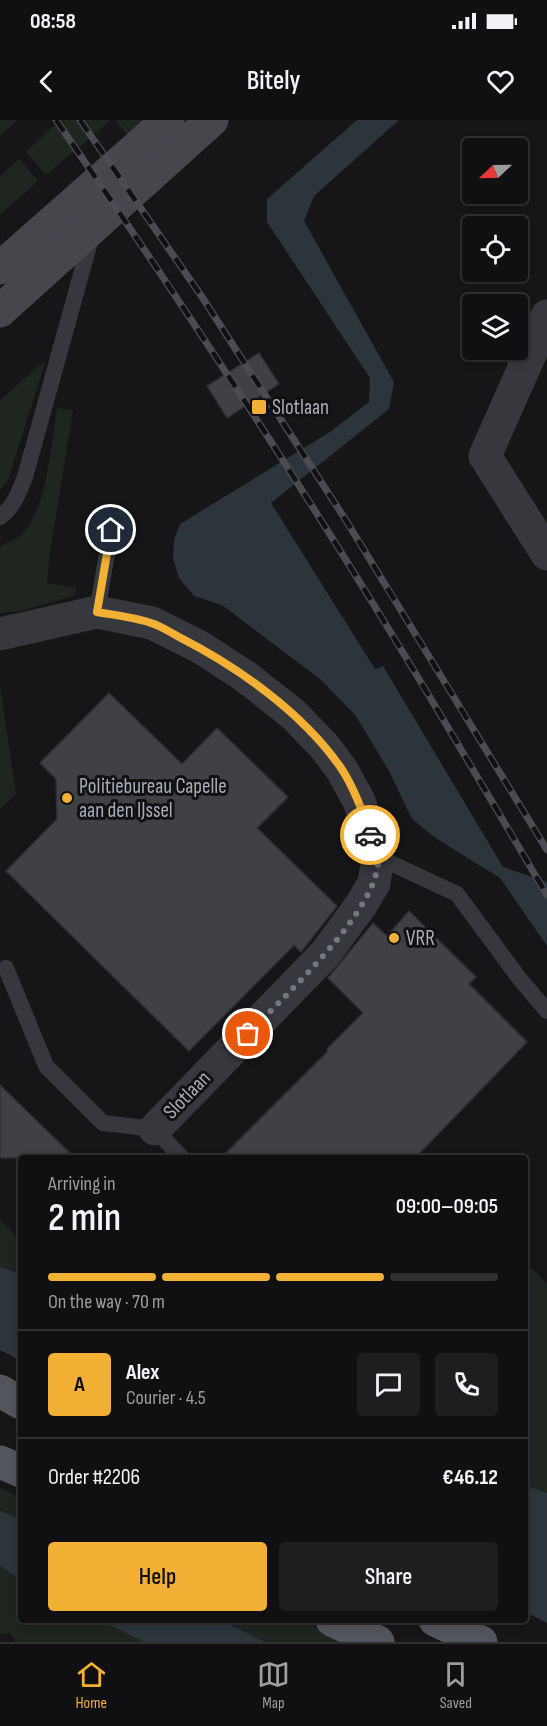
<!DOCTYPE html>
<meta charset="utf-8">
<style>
body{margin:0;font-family:"Sofia Sans Condensed",sans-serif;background:#1e1e20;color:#f1f3f6;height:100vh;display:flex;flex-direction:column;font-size:22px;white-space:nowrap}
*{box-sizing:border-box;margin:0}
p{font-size:20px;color:#9c9d9f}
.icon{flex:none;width:33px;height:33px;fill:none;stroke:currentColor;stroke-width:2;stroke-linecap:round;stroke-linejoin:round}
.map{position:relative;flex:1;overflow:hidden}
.details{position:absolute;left:18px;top:1035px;width:510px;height:468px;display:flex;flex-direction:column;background:#101012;border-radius:6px;box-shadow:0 3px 9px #0003,0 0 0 2px #303032}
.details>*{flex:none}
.needle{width:39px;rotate:248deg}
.tools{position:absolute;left:462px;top:18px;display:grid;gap:12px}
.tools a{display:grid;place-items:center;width:66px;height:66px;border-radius:6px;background:#101012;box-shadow:0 3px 9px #0003,0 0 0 2px #303032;font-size:30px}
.pin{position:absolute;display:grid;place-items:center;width:51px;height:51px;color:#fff;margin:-26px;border:3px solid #fff;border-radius:50%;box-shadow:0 2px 6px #0007}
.courier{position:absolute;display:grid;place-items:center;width:60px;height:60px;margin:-30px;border:4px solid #f2b134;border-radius:50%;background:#fff;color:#222;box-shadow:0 2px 8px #0007}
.overview em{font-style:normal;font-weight:600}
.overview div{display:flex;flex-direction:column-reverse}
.overview{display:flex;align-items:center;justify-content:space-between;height:102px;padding:0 30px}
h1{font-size:39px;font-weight:600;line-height:45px}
.bar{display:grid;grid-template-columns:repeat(4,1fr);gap:9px 6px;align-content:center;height:72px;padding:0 30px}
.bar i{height:8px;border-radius:4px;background:#303032}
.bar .selected{background:#f2b134}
.bar p{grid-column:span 4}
.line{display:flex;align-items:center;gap:15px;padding:0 30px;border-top:2px solid #303032}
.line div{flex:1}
.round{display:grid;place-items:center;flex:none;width:63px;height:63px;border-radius:6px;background:#1e1e20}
.primary-button{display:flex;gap:12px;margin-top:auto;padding:12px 30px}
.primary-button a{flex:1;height:69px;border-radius:6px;background:#f2b134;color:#111;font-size:24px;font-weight:600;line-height:69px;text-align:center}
.primary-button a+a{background:#1e1e20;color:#f1f3f6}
.status{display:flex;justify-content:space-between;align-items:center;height:42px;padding:0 30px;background:#101012;direction:ltr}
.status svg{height:16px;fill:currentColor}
header{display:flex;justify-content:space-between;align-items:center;height:78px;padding:0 30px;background:#101012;font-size:27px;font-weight:600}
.tabs{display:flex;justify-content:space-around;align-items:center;height:84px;border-top:2px solid #303032;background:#101012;font-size:16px;color:#9c9d9f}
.tabs a{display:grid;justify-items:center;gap:3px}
.tabs .selected{color:#f2b134}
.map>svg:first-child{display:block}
.green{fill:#1e261f}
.water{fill:#2c353c}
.building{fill:#404145;stroke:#303034;stroke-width:1.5}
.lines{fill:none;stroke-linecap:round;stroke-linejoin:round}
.lane{stroke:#37383d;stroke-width:16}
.street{stroke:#37383d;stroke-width:33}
.secondary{stroke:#45474d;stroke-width:33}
.primary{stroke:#53555c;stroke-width:33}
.rail-casing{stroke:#4a4c52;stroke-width:7}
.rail{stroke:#111113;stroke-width:4.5;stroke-dasharray:14;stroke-linecap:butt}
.done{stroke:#757880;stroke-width:6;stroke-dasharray:0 10.8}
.route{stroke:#f2b134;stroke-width:8}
.poi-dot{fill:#f2b134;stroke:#111113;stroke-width:2}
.labels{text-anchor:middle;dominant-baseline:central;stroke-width:6;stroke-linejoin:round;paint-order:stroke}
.poi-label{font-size:21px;fill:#a8adb8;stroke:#111113;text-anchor:start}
.street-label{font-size:21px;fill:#a8adb8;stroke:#111113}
</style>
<div class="status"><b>08:58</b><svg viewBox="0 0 49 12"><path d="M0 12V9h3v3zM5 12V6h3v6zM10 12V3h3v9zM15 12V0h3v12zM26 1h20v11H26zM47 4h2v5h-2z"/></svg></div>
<header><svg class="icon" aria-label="back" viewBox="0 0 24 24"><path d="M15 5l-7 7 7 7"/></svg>Bitely<svg class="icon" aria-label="heart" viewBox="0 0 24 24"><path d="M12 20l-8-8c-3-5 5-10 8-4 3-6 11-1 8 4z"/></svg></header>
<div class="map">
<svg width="547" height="1522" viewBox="0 0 547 1522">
<rect width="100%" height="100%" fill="#161618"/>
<g class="green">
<polygon points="0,0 18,0 0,16"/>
<polygon points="60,0 111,0 46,55 26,32"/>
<polygon points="115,0 150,0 130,18"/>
<polygon points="19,39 38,61 0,95 0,56"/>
<polygon points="46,240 8,360 0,370 0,280"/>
<path d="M57 288 73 290 49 438 47 463 77 468 73 476 21 491 0 493V426C5 423 12 421 17 418 47 398 51 323 57 288Z"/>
<polygon points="0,565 16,674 0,689"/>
<polygon points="0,1100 21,1121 21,1154 0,1147"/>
<polygon points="532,1148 547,1164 547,1373 525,1365 525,1155"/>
<polygon points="0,1368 21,1378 21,1400 0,1389"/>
<polygon points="0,1446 21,1460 21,1500 100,1500 144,1522 15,1522 12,1515 9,1513 0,1514"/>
<polygon points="221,1500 300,1500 350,1522 265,1522"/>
</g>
<g class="water">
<polygon points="357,0 399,0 314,76 304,101 394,262 389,289 271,383 375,549 383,546 503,747 547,762 547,826 500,758 437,719 412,699 389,651 356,596 320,559 222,485 194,476 179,458 173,438 174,420 180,404 330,312 369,282 370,258 267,102 267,79"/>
<polygon points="0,1147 21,1154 21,1241 0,1230"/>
<polygon points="525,1365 547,1373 547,1503 525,1492"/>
<polygon points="0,1390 21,1400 21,1460 0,1446"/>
<polygon points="100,1500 221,1500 265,1522 144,1522"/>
</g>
<g class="building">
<polygon points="259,233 279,264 227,298 207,266"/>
<polygon points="109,573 182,644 217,608 288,677 257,708 337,786 301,832 294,825 189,931 6,751 57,699 56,659 40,643"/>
<polygon points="409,791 476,857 469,864 527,922 415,1038 221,1038 328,931 327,929 363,893 328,858 373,803 387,816"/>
<polygon points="0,965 75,1038 0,1038"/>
</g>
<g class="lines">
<g class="lane">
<path d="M0 397C14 387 19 372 25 357L92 115"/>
<polyline points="97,492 111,410"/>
<polyline points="378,737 457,774 519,858 547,891"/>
<polyline points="6,848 46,946 103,1003 155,1009 182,1038"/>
</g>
<g class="street">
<polyline points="547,196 485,336 547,434"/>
<polyline points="0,514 97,492 152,503 200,527 246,557 293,594 324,626 342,650 359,681 378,737 374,763 361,785 325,834 155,1009"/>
</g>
<g class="secondary">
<polyline points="0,148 168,0"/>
<polyline points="0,191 212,0"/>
</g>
<g class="primary">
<polyline points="0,1271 21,1283"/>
<polyline points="0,1342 21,1351"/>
<polyline points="332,1500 378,1522"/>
<polyline points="435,1500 481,1522"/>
</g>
<defs>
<g id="rail">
<path d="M56 0C174 171 288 344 396 521 447 605 497 690 547 775"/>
<polyline points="80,0 202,177 347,402 547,730"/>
</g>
</defs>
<use href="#rail" class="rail-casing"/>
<use href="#rail" class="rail"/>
</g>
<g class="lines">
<path class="done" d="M248 914C282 878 382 788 378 737 377 730 372 722 370 715"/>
<path class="route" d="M111 410 97 492C114 495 134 497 151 503 161 506 170 512 179 517 238 547 303 593 341 648 355 669 363 692 370 715"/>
</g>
<g class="poi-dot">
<rect x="251" y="279" width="16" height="16" rx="3"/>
<circle cx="67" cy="678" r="6"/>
<circle cx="394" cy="818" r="6"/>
</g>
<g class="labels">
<g class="poi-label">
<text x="272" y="287">Slotlaan</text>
<text x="79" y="666">Politiebureau Capelle<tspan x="79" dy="24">aan den IJssel</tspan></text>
<text x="406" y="818">VRR</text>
</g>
<g class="street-label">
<text transform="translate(187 975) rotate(-46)">Slotlaan</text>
</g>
</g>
</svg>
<div class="tools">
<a><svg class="needle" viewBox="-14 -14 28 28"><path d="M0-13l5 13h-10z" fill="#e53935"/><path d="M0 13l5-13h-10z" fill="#9c9d9f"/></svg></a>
<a><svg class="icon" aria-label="locate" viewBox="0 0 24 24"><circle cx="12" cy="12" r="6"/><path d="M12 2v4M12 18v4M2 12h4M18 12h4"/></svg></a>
<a><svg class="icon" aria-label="layers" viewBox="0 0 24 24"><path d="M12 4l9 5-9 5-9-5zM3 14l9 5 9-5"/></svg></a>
</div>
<div class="pin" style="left:248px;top:914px;background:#ea580c"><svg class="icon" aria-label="bag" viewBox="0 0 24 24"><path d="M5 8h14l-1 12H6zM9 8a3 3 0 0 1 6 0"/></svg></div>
<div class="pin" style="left:111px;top:410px;background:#1f2937"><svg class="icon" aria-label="home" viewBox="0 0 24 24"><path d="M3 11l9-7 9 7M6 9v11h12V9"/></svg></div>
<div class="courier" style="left:370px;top:715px"><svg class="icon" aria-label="car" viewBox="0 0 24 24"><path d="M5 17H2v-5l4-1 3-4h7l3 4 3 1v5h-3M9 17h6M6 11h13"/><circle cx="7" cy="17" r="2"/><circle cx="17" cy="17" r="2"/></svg></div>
<section class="details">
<div class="overview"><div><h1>2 min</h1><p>Arriving in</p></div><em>09:00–09:05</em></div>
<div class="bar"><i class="selected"></i><i class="selected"></i><i class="selected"></i><i></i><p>On the way · 70 m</p></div>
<div class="line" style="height:108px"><b class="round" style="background:#f2b134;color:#111">A</b><div><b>Alex</b><p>Courier · 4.5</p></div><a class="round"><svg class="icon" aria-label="chat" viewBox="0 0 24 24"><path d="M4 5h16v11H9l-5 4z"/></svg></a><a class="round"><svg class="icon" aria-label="phone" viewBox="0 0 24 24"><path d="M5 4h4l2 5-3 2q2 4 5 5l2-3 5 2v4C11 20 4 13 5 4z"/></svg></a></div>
<div class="line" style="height:78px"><div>Order #2206</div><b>€46.12</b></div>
<div class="primary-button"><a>Help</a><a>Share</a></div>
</section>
</div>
<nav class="tabs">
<a class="selected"><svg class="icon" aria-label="home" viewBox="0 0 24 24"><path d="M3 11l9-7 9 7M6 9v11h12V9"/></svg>Home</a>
<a><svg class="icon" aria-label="map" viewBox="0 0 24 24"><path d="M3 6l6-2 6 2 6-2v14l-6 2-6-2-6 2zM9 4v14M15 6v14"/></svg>Map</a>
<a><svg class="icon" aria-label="saved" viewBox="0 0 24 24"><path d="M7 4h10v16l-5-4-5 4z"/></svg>Saved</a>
</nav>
